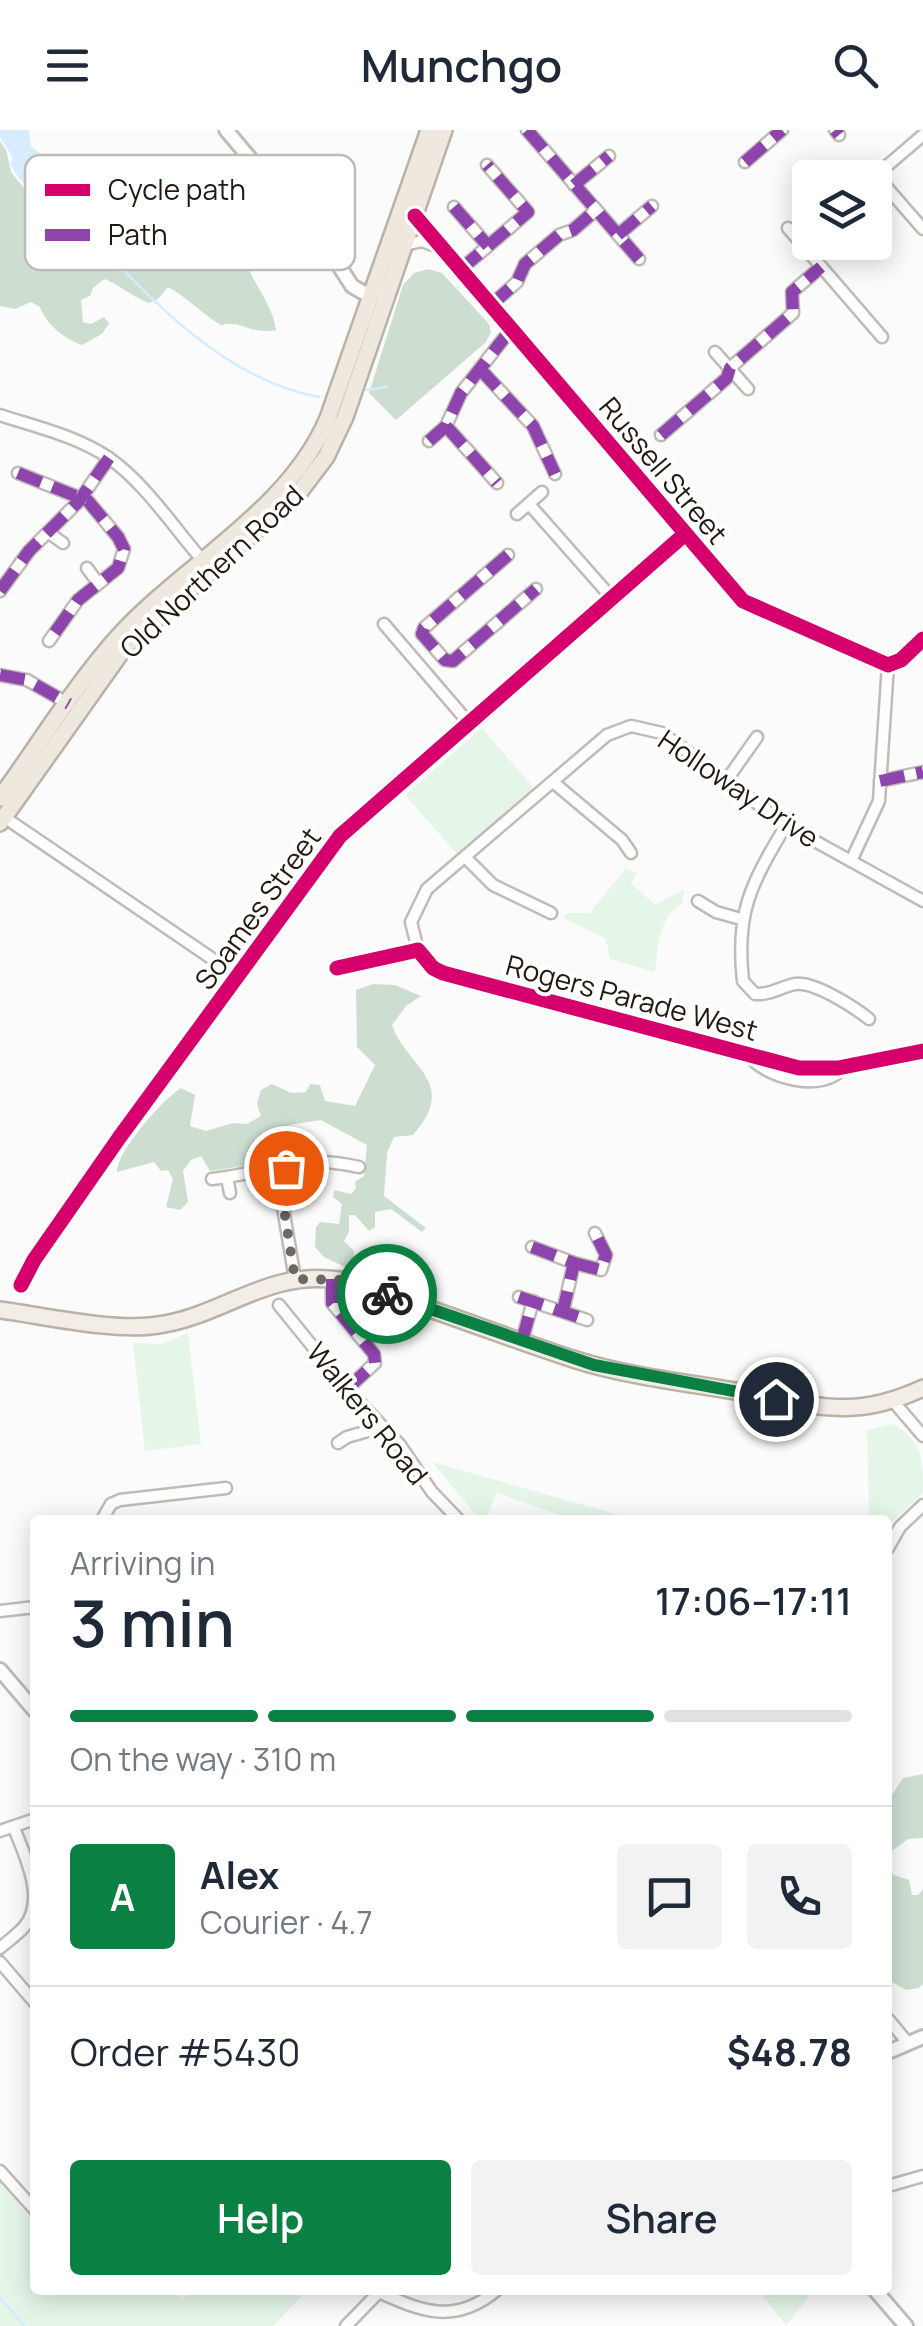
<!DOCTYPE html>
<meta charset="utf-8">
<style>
body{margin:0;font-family:Manrope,sans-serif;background:#f2f2f3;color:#1f2937;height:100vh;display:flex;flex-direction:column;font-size:38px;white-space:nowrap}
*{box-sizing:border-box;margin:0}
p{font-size:32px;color:#747a83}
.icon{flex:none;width:55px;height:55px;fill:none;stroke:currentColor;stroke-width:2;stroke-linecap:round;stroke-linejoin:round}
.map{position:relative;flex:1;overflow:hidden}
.sheet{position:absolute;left:30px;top:1385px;width:862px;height:780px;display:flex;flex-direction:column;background:#fff;border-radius:10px;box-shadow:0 5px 25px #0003}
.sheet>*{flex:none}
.fabs{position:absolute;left:792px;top:30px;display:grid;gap:20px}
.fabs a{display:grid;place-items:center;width:100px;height:100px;border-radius:10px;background:#fff;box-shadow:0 5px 25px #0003;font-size:50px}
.pin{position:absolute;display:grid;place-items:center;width:85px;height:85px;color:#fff;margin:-42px;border:5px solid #fff;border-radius:50%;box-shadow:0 2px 10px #0007}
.courier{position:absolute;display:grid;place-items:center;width:100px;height:100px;margin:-50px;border:8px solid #0b8043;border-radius:50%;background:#fff;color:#222;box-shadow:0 2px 12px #0007}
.summary em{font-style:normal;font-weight:600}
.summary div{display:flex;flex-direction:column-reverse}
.summary{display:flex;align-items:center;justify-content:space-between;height:170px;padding:0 40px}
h1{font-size:65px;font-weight:600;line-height:75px}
.bar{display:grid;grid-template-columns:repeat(4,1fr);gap:15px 10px;align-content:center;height:120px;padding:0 40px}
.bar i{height:12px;border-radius:8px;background:#e0e1e3}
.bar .active{background:#0b8043}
.bar p{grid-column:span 4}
.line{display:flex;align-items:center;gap:25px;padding:0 40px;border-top:2px solid #e0e1e3}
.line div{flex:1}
.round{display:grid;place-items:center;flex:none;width:105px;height:105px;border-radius:10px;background:#f2f2f3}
.action{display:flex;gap:20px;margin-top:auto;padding:20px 40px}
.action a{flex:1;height:115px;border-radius:10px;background:#0b8043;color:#fff;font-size:40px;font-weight:600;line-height:115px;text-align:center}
.action a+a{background:#f2f2f3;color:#1f2937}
header{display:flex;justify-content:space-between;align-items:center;height:130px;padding:0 40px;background:#fff;font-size:45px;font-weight:600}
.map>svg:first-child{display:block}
.green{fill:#e5f6e9}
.forest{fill:#cdded1}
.water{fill:#d7ecfe}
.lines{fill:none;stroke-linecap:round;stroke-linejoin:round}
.stream{stroke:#d7ecfe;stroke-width:2.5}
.minor-casing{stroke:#c0bbb7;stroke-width:15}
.tertiary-casing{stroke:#c0bbb7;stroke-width:18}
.primary-casing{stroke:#bbb2a7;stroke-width:20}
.trunk-casing{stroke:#bbb2a7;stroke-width:20}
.minor{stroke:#fefefe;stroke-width:10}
.tertiary{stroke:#fefefe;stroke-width:12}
.primary{stroke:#f2ede7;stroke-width:15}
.trunk{stroke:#eee8df;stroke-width:15}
.quiet{stroke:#8e44ad;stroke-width:12;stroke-dasharray:25 12;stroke-linecap:butt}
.cycleway-casing{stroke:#fff;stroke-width:21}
.cycleway{stroke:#d6006c;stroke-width:15}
.done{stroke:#6e6863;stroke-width:10;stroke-dasharray:0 18}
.route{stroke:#0b8043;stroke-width:12}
.labels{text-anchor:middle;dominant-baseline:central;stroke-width:8;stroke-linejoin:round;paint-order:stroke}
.street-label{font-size:28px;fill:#221911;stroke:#fff}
.key{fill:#fff;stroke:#bdbab8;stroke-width:2.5}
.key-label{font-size:28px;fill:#221911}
</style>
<header><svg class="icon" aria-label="menu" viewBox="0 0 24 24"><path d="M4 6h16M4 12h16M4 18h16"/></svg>Munchgo<svg class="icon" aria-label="search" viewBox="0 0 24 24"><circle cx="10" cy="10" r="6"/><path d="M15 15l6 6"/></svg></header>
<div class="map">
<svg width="923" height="2196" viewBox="0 0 923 2196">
<rect width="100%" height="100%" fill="#fbfbfb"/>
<g class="green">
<polygon points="482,598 534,658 458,725 405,665"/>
<path d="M625 739 638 743 631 753 655 775 685 759 681 775C658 787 658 819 655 842L610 829 606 809 564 788 567 783H590Z"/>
<polygon points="188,1203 201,1314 145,1321 133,1213 161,1214"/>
<path d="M892 1294C923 1309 923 1331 923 1363L888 1396V1390H869L867 1300Z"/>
<polygon points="432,1332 637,1390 574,1390 497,1363 485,1390 480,1390"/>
<polygon points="0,2052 35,2093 35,2160 174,2160 182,2169 194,2160 308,2160 273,2196 0,2196"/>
<polygon points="758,2160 814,2160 786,2195"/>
</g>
<g class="forest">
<path d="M0 11 6 20 11 42 36 73 50 76 59 67 50 46 54 42 70 52 90 47 112 51 117 44 130 39 157 73 184 64 193 73 199 90 214 97 248 90 250 82 261 78 266 85C260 100 255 103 241 107L239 114C245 123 245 129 248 138 257 158 273 177 276 200 249 205 242 189 221 195 202 184 188 168 168 157L158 169 149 173C135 168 111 150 104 149L93 158 90 166 81 170 83 192 91 194 104 187 109 193 102 204 82 215C64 208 47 196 40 177L31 172 15 179 0 176Z"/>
<polygon points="429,139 442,143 489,194 491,202 486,212 396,290 369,263 403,155 414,143"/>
<path d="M373 854 395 855 421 866 406 876 392 895C406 937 460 951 413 1005L394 1007 387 1023 384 1066 426 1098 422 1102 391 1079 375 1082V1097L369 1101 355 1085H349V1102L344 1111 354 1121 353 1132 345 1137 324 1127 315 1117 316 1097 320 1092 339 1094 342 1074 333 1067 334 1060 351 1064 356 1058 355 1052 364 1046 367 1015 321 990 289 995 276 1015 278 1031 210 1041 201 1026 191 1030 183 1041 188 1072 180 1080 166 1077 173 1049 168 1040 161 1041 154 1032 117 1042C117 1021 163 969 181 958L195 965 190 996 206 1001 233 993 247 994 261 986 257 974 261 960 272 954 291 963 306 962 310 954 320 955 325 971 355 976 375 935 357 917 356 860Z"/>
<polygon points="923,1644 923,1708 908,1709 888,1724 888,1671 903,1648"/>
<polygon points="888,1743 909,1750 912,1765 918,1765 923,1759 923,1854 919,1858 906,1860 892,1852 888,1853"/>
</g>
<path class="water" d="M0 0H29L31 17 39 22 40 40 54 63 43 70C31 62 16 47 10 33L13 28 0 7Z"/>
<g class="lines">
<g class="stream">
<path d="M54 66C127 142 209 247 319 267"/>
<polyline points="365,260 387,257"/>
<polyline points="0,2168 25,2196"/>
</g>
<defs>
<g id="minor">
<polyline points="527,0 639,129"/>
<polyline points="835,0 839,5"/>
<polyline points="745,32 782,0"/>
<polyline points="876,45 923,99"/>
<polyline points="874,47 923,5"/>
<polyline points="574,55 609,26"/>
<polyline points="454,77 488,116"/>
<polyline points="415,86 743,471 888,535 901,530 923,509"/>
<polyline points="788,98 882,207"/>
<polyline points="618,105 652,76"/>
<polyline points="405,115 422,111 438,117"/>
<polyline points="460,140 528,82 487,35"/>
<polyline points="491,175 517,152 525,134 559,105 573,100 596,80"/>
<polyline points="715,222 748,259"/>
<polyline points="480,239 533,296 555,344"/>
<path d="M0 285C36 297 77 306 109 328 146 354 174 398 204 432"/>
<polyline points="446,296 497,353"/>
<polyline points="661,305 727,248 730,238 793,183 792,162 821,137"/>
<polyline points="429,311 446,296 461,263 512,198"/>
<polyline points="18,343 88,371 118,407 124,419 118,438 78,470 49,511"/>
<polyline points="529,374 611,467"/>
<polyline points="517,384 542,362"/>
<polyline points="49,403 63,413"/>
<polyline points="508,425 424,498 422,504 445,530 453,531 536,459"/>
<polyline points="87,438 98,453"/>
<polyline points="0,461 29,421 79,371 109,328"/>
<polyline points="384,494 468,592"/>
<polyline points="0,545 27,550 69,574"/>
<polyline points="726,651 757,607"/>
<polyline points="880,651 923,642"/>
<polyline points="553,652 622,710 631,723"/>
<polyline points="1,685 239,847"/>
<path d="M786 695C752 753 735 781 743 851L755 864C771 865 780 857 795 854 814 851 854 877 869 889"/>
<polyline points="465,727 493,755 551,783"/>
<polyline points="851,731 879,671 888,535"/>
<polyline points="698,771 716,782 741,789"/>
<polyline points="418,820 411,792 427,759 607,605 631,596 662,603 786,695 923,771"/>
<polyline points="337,838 418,820 433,838 443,843 799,938 838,938 923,921"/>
<path d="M749 925C763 948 826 964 843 937"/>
<path d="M276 1046C300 1027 331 1031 359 1037"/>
<polyline points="227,1047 264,1040 278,1048 295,1149"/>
<polyline points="212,1049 227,1047 230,1063"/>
<polyline points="532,1117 574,1133 563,1181"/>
<polyline points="574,1133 601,1140 606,1125 595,1103"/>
<polyline points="332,1149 332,1173 374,1224 375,1233 347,1259"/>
<polyline points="21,1155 34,1130 119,1008 340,706 685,404"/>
<polyline points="519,1167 587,1190"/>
<polyline points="279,1175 347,1259 400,1315 432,1362 459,1390"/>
<polyline points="522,1211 533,1171"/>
<polyline points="893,1271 923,1306"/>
<polyline points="338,1313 347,1307 382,1297"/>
<polyline points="102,1390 111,1374 120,1370 226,1358"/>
<polyline points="888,1418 900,1397 923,1375"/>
<polyline points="0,1481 35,1477"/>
<polyline points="0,1701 35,1689"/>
<path d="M0 1818C8 1811 18 1804 24 1797 47 1770 25 1726 14 1698"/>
<polyline points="0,1832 35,1873"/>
<polyline points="888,1889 908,1913"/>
<polyline points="0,2041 35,2080"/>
<polyline points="888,2056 923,2046"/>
<path d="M374 2160C421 2181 454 2196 497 2160"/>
<polyline points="346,2196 379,2162"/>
</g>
<g id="tertiary">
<polyline points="226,0 334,128 352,156 364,163 381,160"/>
<polyline points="0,1540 35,1581"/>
<polyline points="888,1922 923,1907"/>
<polyline points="875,2160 906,2196"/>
</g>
<path id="primary" d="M0 1180C45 1186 114 1202 158 1195 223 1186 268 1139 339 1150 366 1154 392 1166 418 1175 471 1193 523 1213 576 1230 630 1247 690 1253 746 1263 817 1276 855 1290 923 1258"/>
<g id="trunk">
<path d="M0 668C38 616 75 555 118 507 184 434 289 381 328 288L429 0"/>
<polyline points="0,693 125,517 301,360 326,327 345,287 444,0"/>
</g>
</defs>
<use href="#minor" class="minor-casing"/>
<use href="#tertiary" class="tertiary-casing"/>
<use href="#primary" class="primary-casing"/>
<use href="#trunk" class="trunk-casing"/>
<use href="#minor" class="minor"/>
<use href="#tertiary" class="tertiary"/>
<use href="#primary" class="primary"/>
<use href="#trunk" class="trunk"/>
<g class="quiet">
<polyline points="527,0 639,129"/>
<polyline points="835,0 839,5"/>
<polyline points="745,32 782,0"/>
<polyline points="574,55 609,26"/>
<polyline points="454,77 488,116"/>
<polyline points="618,105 652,76"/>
<polyline points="460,140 528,82 487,35"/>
<polyline points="491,175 517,152 525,134 559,105 573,100 596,80"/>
<polyline points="480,239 533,296 555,344"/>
<polyline points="446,296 497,353"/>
<polyline points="661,305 727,248 730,238 793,183 792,162 821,137"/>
<polyline points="429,311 446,296 461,263 512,198"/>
<polyline points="18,343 88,371 118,407 124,419 118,438 78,470 49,511"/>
<polyline points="508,425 424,498 422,504 445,530 453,531 536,459"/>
<polyline points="0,461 29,421 79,371 109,328"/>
<polyline points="0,545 27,550 69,574"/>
<polyline points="880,651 923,642"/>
<polyline points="532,1117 574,1133 563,1181"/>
<polyline points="574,1133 601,1140 606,1125 595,1103"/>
<polyline points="332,1149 332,1173 374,1224 375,1233 347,1259"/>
<polyline points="519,1167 587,1190"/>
<polyline points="522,1211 533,1171"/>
</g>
<defs>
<g id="cycleway">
<polyline points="415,86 743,471 888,535 901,530 923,509"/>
<polyline points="337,838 418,820 433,838 443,843 799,938 838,938 923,921"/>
<polyline points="21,1155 34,1130 119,1008 340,706 685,404"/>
</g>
</defs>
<use href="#cycleway" class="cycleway-casing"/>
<use href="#cycleway" class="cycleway"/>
</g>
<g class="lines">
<polyline class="done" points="286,1038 276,1046 280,1054 295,1149 340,1150 387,1164"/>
<polyline class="route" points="387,1164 594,1235 776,1269"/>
</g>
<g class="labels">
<g class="street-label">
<text transform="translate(664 340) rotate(50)">Russell Street</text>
<text transform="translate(211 441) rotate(-43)">Old Northern Road</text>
<text transform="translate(739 658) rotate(34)">Holloway Drive</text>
<text transform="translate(257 778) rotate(-54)">Soames Street</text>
<text transform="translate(632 867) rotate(15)">Rogers Parade West</text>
<text transform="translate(368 1283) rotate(51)">Walkers Road</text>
</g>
</g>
<rect x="25" y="25" width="330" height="115" rx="15" class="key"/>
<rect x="45" y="54" width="45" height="12" fill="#d6006c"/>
<rect x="45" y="99" width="45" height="12" fill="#8e44ad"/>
<g class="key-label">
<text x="108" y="70">Cycle path</text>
<text x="108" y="115">Path</text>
</g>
</svg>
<div class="fabs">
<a><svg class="icon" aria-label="layers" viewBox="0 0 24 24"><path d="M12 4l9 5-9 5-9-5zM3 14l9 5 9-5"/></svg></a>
</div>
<div class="pin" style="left:286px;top:1038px;background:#ea580c"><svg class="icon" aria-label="bag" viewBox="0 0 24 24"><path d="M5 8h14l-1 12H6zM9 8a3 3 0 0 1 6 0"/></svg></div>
<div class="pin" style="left:776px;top:1269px;background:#1f2937"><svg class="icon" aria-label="home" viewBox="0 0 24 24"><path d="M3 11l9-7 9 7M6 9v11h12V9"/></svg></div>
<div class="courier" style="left:387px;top:1164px"><svg class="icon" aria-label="bike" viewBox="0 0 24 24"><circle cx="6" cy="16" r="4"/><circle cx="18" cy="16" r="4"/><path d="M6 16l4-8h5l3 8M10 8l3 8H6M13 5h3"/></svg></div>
<section class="sheet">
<div class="summary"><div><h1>3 min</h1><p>Arriving in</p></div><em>17:06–17:11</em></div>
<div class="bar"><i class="active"></i><i class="active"></i><i class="active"></i><i></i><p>On the way · 310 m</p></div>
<div class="line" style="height:180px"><b class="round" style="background:#0b8043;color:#fff">A</b><div><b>Alex</b><p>Courier · 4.7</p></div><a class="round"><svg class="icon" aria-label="chat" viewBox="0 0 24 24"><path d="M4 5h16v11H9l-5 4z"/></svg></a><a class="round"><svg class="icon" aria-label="phone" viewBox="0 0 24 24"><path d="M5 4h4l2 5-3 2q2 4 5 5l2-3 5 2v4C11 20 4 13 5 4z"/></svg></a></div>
<div class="line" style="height:130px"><div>Order #5430</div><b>$48.78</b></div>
<div class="action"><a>Help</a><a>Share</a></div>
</section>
</div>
